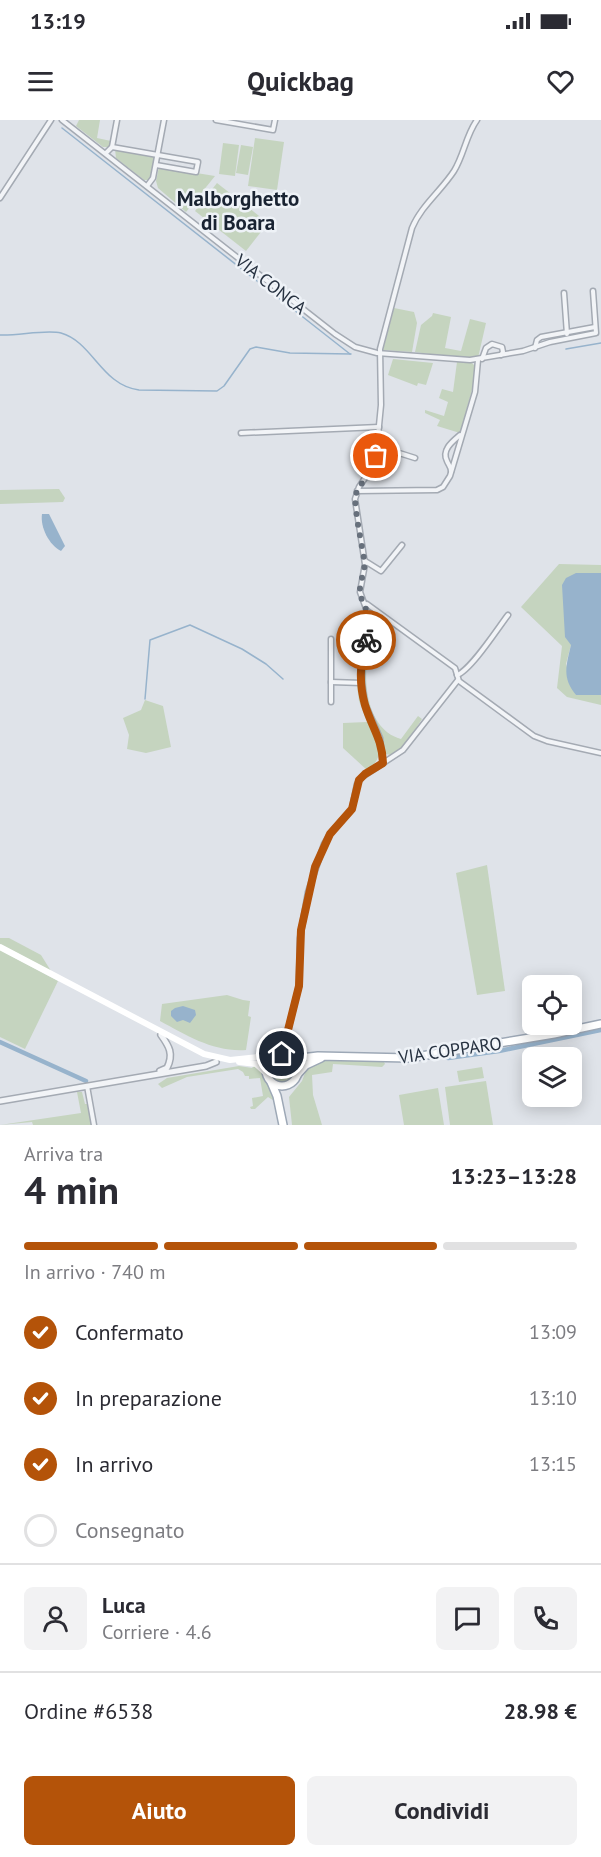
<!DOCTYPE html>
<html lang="it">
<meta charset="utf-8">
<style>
body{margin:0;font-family:"PT Sans",sans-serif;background:#f2f2f3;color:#2b2b33;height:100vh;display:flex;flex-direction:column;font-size:22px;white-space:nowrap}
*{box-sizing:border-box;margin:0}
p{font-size:20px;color:#7c7c81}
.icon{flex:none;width:33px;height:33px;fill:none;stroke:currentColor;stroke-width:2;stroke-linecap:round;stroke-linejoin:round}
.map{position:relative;height:1005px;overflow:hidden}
.side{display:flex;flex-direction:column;background:#fff;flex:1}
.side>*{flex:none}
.controls{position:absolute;left:522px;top:855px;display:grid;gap:12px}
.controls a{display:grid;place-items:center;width:60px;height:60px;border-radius:9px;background:#fff;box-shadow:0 3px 15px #0003;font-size:30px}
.pin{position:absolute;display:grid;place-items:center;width:51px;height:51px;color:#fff;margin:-26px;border:3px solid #fff;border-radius:50%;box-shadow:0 2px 6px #0007}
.courier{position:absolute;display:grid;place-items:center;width:60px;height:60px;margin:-30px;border:4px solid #b45309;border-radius:50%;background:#fff;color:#222;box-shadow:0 2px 8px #0007}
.overview em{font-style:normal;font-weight:800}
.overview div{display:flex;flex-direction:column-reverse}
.overview{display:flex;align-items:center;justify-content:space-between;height:102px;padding:0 24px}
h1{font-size:39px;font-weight:800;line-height:45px}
.bar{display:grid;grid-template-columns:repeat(4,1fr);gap:9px 6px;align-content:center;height:72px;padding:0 24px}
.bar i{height:8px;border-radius:4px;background:#e1e1e2}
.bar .selected{background:#b45309}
.bar p{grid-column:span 4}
.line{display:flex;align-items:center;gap:15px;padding:0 24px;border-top:2px solid #e1e1e2}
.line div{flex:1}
.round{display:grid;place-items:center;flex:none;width:63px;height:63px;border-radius:9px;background:#f2f2f3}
ol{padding:0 24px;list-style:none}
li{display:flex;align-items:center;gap:18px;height:66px}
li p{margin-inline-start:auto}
li .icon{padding:6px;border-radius:50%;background:#b45309;color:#fff;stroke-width:4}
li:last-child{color:#7c7c81}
li i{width:33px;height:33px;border:3px solid #e1e1e2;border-radius:50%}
.button{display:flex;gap:12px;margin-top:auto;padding:12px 24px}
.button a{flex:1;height:69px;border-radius:9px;background:#b45309;color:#fff;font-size:24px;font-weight:800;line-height:69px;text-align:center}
.button a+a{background:#f2f2f3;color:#2b2b33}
.status{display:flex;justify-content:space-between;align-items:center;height:42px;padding:0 30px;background:#fff;direction:ltr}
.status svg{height:16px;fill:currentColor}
header{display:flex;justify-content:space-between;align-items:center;height:78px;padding:0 24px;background:#fff;font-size:27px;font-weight:800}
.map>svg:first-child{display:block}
.green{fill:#c5d4bf}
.water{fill:#97b3cc}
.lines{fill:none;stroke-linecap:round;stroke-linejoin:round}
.stream{stroke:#97b3cc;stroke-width:1.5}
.canal{stroke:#97b3cc;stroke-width:4.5}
.minor-casing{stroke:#a4aab3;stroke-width:7}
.tertiary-casing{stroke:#a4aab3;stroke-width:8}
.primary-casing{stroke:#9da8b6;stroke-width:10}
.minor{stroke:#f2f4f7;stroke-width:4}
.tertiary{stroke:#f2f4f7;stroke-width:5}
.secondary{stroke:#fff;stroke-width:6}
.primary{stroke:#fff;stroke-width:7}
.done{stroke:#67707c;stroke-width:6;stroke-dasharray:0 10.8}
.route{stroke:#b45309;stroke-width:8}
.labels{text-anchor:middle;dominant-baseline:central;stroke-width:5;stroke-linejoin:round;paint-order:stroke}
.street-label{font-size:18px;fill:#273241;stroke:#eef2f7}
.quarter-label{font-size:21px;font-weight:bold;fill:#192332;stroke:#eef2f7}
</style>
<div class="status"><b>13:19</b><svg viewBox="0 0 49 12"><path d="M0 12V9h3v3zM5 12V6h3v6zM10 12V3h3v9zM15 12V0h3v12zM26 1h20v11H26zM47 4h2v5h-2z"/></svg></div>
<header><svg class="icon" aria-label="menu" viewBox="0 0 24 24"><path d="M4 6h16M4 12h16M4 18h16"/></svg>Quickbag<svg class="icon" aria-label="heart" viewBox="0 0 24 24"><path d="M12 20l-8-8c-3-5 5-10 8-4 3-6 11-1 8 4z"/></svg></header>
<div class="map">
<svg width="601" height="1005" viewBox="0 0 601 1005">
<rect width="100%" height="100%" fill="#dfe3e9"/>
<g class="green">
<polygon points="79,0 100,0 97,18 111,21 109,27 103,27 76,6"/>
<polygon points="255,18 284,22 277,70 248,66"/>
<polygon points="223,23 239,25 235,56 219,54"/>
<polygon points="241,25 253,27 248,55 236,53"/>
<polygon points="115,29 155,37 149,60 144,60 116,38"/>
<polygon points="159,47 215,56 186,92 158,68 156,61"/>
<polygon points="217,63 268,103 246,131 195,91"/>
<polygon points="394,188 414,192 417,203 412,232 383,230"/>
<polygon points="433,193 451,197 445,228 461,231 470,199 486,203 478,238 451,237 415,232 421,205 432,196"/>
<polygon points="393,239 433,243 426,265 418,263 417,266 388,255"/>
<polygon points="457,242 471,242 474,245 475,259 460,313 437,306 440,300 425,293 425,290 444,296 448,282 439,278 442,269 453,272"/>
<polygon points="59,369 65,378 63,382 0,384 0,370"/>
<polygon points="559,444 601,445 601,453 576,453 571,525 566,544 576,575 601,575 601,585 567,577 557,568 562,526 521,487"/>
<path d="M376 499H382C379 504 375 509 373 515 361 547 362 608 401 619L418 596 422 599 403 628 391 635 385 634 383 619 369 588 364 563 365 529 372 503Z"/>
<path d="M357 566H360C361 579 365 590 370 602 378 622 387 632 369 650L368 648 367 650 343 628V603L367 602 359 581Z"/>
<polygon points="145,580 163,586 171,627 146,633 127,629 129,615 123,598 141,590"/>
<polygon points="487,745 505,871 477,875 456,753"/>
<polygon points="0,818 9,818 41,835 51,851 0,824"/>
<polygon points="0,830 58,861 25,929 0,917"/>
<path d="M227 875 243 880 250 881 248 896 251 897 246 930C213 932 188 916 160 901L162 884Z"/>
<circle cx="282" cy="950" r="12"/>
<polygon points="324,939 383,940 385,944 382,947 333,944 332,952 312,955 313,975 322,1005 292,1005 289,977 302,961 307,948"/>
<polygon points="239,946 252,948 254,946 260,949 276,982 268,977 255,989 251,989 250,987 253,986 252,978 263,976 260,958 249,959 249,956 245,956 243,952 238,949 187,957 162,968 158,964 167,958"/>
<polygon points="482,947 484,958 459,962 457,951"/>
<polygon points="486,961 493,1005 450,1005 445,967"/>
<polygon points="438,968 444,1005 404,1005 399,975"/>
<polygon points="77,972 82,972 85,984 89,984 93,1005 33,1005 32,1002 0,1005 81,993"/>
</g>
<g class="water">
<path d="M42 394H49L65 426 61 431C49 425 40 407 42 394Z"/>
<path d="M576 453H601V575H576C562 558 566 546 571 525L565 517 562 465 566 458Z"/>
<polygon points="183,886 195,890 196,895 190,903 183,900 177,902 171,896 171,891 175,888"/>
</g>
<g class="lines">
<g class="stream">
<polyline points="62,8 350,234"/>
<path d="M0 215C18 216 46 209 61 213 93 222 101 265 139 270L217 271 224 266 250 229 256 227 290 233 351 234"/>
<polyline points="566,229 601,223"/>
<polyline points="145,579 150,520 190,505 242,529 266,544 283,559"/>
</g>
<g class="canal">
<polyline points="0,922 86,961"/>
<polyline points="448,938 499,931 601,910"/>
</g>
<defs>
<g id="minor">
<polyline points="62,0 335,214 355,227 377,233 470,240 523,231 550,222 596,213 593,171"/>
<polyline points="216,0 273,10 275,0"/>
<polyline points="112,27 198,42 196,52 156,45"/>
<polyline points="106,33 112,27 117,0"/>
<polyline points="147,66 153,58 164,0"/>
<polyline points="0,78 51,0"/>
<polyline points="564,173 567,214"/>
<polyline points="535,228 537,220 541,217 595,207"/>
<polyline points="482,239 486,228 492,224 502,227 503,232 501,235"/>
<polyline points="241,313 379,307"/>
<polyline points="377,326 415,338"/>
<path d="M451 351C451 347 448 344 447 341 441 330 453 321 460 315"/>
<polyline points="357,371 437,370 443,367 450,356 475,272 478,240"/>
<polyline points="365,441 381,451 402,425"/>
<polyline points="367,484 455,548 459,561 534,616 547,621 601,633"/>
<path d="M457 555C471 550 498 508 508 495"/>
<polyline points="331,562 362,563"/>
<polyline points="331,582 331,519"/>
<path d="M383 643 380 618 365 584 362 563V539L370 499 360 472 365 444 355 379 359 367 371 349 376 336 381 285 380 229 412 108C421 86 441 71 454 51 464 35 466 15 477 0"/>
<polyline points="282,934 299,866 300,818 308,772 324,724 330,714 352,689 357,664 362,657 403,630 458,560"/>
<polyline points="87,966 94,1005"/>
</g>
<g id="tertiary">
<path d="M160 951 167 948C174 934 169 926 161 915"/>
<polyline points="0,981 206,946 216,942"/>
</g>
<g id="primary">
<circle cx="282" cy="950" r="16"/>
<polyline points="291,937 301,938 318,936 409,938 554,914 601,904"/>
<polyline points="297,955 306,945 321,938"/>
<polyline points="271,962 277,976 283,1005"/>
</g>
</defs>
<use href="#minor" class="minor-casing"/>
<use href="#tertiary" class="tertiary-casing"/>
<use href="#primary" class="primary-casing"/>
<use href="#minor" class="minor"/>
<use href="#tertiary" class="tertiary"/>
<g class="secondary">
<polyline points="0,827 204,934 230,940 276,935"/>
<polyline points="239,942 256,944 267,954"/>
</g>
<use href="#primary" class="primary"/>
</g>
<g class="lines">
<polyline class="done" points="366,520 370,499 360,475 360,467 365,444 357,399 355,379 357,370 370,352 376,336"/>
<path class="route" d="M282 934 299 866 301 810 315 747 330 714 352 689 359 660 365 654 383 643C382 618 372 608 365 585 359 564 360 541 366 520"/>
</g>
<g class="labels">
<g class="street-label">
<text transform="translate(271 164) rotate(38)">VIA CONCA</text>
<text transform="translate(450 930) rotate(-8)">VIA COPPARO</text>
</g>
<g class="quarter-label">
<text x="238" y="78">Malborghetto<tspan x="238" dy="24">di Boara</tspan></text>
</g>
</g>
</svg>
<div class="controls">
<a><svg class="icon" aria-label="locate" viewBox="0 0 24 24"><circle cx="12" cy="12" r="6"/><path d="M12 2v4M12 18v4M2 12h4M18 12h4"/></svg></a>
<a><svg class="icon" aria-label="layers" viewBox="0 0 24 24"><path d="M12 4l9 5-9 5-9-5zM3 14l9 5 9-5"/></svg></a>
</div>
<div class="pin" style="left:376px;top:336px;background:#ea580c"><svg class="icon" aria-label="bag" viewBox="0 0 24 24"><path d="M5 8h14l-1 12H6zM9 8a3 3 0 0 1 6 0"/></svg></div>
<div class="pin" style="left:282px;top:934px;background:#1f2937"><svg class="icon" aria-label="home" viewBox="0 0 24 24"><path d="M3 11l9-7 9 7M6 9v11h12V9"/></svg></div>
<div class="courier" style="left:366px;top:520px"><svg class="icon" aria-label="bike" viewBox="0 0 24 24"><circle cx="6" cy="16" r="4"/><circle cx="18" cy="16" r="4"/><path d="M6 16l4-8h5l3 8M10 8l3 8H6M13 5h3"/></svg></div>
</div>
<section class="side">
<div class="overview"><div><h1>4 min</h1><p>Arriva tra</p></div><em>13:23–13:28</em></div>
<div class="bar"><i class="selected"></i><i class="selected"></i><i class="selected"></i><i></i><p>In arrivo · 740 m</p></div>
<ol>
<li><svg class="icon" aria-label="check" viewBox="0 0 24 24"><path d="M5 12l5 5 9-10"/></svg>Confermato<p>13:09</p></li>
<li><svg class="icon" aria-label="check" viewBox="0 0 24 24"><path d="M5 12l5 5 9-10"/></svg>In preparazione<p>13:10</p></li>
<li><svg class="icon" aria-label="check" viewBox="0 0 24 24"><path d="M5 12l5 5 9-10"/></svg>In arrivo<p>13:15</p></li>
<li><i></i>Consegnato</li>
</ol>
<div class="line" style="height:108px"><a class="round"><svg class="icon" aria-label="person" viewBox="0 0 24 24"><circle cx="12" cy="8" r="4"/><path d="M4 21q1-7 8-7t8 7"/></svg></a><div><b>Luca</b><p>Corriere · 4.6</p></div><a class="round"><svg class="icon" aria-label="chat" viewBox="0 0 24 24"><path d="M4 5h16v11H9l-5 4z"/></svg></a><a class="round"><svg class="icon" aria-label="phone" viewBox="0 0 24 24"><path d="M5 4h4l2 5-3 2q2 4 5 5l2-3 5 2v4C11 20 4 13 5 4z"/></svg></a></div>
<div class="line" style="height:78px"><div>Ordine #6538</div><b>28.98 €</b></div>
<div class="button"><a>Aiuto</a><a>Condividi</a></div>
</section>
